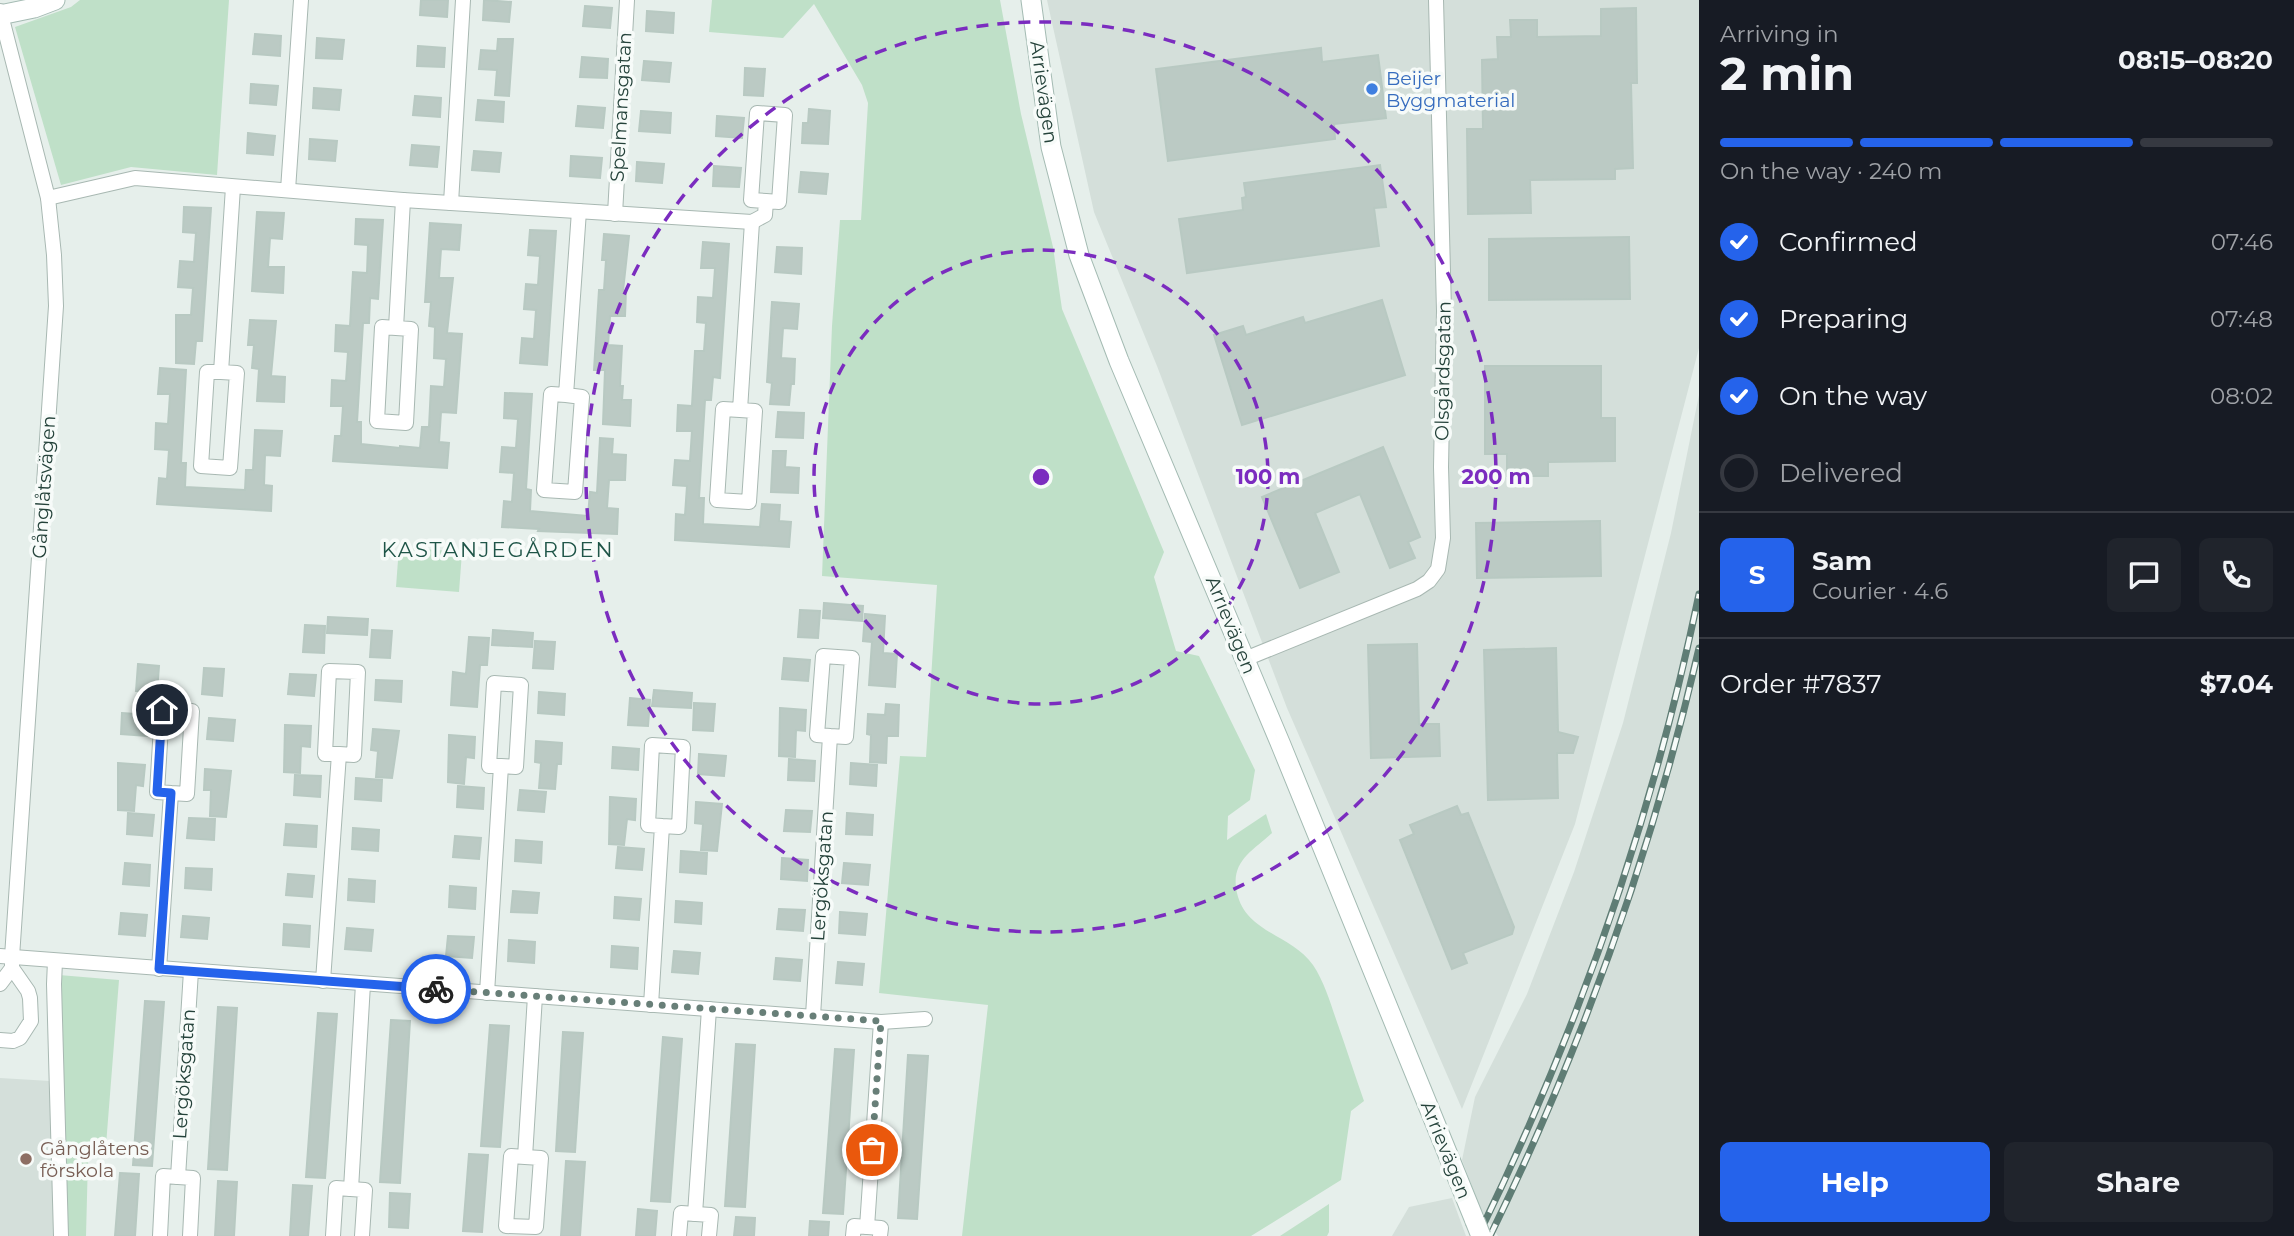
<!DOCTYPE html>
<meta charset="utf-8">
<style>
body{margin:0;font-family:Montserrat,sans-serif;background:#20242c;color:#f1f3f6;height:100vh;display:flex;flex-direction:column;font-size:26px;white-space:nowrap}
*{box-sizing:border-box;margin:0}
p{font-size:23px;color:#9ea1a6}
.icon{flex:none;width:38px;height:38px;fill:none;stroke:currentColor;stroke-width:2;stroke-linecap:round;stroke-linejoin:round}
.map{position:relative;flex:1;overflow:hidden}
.details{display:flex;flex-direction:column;background:#171b24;width:595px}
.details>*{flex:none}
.pin{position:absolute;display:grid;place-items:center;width:60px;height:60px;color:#fff;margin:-30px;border:4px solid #fff;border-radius:50%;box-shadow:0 2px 7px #0007}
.courier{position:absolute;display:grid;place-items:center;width:70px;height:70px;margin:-35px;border:5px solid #2563eb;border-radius:50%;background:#fff;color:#222;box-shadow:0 2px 9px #0007}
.head em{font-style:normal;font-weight:700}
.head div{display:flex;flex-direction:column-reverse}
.head{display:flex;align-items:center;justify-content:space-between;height:119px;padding:0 21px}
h1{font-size:46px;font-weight:700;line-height:52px}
.bar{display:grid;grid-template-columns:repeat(4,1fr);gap:10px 7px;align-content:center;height:84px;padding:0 21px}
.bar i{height:9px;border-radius:5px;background:#363941}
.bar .current{background:#2563eb}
.bar p{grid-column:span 4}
.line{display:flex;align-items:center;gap:18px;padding:0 21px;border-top:2px solid #363941}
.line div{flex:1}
.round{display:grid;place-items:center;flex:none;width:74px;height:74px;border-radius:10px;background:#20242c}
ol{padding:0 21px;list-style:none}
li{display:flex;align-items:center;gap:21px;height:77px}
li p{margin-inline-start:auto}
li .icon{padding:7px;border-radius:50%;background:#2563eb;color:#fff;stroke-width:4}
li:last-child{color:#9ea1a6}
li i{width:38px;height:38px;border:4px solid #363941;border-radius:50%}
.button{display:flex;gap:14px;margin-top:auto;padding:14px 21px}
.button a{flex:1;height:80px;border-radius:10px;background:#2563eb;color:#fff;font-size:28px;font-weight:700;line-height:80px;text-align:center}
.button a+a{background:#20242c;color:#f1f3f6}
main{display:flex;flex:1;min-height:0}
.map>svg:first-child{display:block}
.built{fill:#d4dfda}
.green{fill:#bfe0c8}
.building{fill:#bbcac4;stroke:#b8c9c2;stroke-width:2}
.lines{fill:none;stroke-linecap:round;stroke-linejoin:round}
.street-casing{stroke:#a8b8b2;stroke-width:16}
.secondary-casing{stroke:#a4bbb3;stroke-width:21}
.street{stroke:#fff;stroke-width:14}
.secondary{stroke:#fff;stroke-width:19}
.rail-casing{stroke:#5f7d75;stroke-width:7}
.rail{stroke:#f7fbf9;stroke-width:4.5;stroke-dasharray:13;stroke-linecap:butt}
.secondary-bridge-casing{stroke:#a4bbb3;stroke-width:21;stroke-linecap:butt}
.secondary-bridge{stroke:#fff;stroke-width:19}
.done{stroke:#687f78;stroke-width:7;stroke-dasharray:0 12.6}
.route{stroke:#2563eb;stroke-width:9}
.ring{fill:none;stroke:#7b2cbf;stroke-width:3.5;stroke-dasharray:12 9}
.shop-dot{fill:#3f7fe0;stroke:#f7fbf9;stroke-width:2.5}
.education-dot{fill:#8d6e63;stroke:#f7fbf9;stroke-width:2.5}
.labels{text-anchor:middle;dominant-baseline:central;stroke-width:7;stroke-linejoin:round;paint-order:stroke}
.shop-label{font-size:19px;fill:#366cbe;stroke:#f7fbf9;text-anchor:start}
.street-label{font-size:19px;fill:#24423a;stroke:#f7fbf9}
.education-label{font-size:19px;fill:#785e54;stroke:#f7fbf9;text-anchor:start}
.neighbourhood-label{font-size:21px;letter-spacing:2px;fill:#1f5548;stroke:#f7fbf9}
.centre{fill:#7b2cbf;stroke:#f7fbf9;stroke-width:3.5}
.ring-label{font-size:21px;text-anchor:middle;font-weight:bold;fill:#7b2cbf;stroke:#f7fbf9;stroke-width:7;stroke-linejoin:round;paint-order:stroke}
</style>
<main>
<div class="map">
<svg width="1699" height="1236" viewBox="0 0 1699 1236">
<rect width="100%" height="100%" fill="#e6efeb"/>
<g class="built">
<polygon points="1047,0 1699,0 1699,348 1575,824 1462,1109 1287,708 1157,366 1094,212"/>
<polygon points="1699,395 1699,1236 1498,1236 1480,1208 1462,1160 1475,1097 1527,994 1574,872 1623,723 1671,533"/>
<polygon points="0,1078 50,1081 54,1236 0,1236"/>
<polygon points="1452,1198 1466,1236 1392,1236 1409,1207"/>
</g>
<g class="green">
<polygon points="80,0 229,0 217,175 131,167 61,185 15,27 71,7"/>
<path d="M712 0H1000L1021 114 1053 247 1062 309 1164 552 1154 577 1176 651 1199 656 1255 770 1250 800 1228 816 1227 840 1266 814 1272 833C1251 852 1230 862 1237 893 1246 933 1291 934 1313 965 1325 983 1331 1005 1338 1025 1347 1050 1355 1076 1364 1101L1351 1111 1341 1180 1251 1236H962L988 1005 879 993 900 756 926 757 937 585 822 576 832 326 840 220H861L868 103 862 85 814 4 783 38 709 32Z"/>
<polygon points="399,547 462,552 459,592 396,587"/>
<polygon points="59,975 119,980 105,1158 88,1158 86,1236 64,1236"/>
<polygon points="1329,1204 1329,1232 1327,1236 1280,1236"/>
</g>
<g class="building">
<polygon points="421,0 448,0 447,17 420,15"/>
<polygon points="484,0 511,2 509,22 483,20"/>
<polygon points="585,6 612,8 610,28 583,26"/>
<polygon points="1636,8 1637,83 1631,83 1633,168 1615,169 1615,179 1530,180 1531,213 1468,214 1467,129 1483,129 1482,60 1498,59 1497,37 1511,37 1510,20 1537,20 1537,37 1601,36 1601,9"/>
<polygon points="647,11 674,13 673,33 646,31"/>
<polygon points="255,34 281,36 280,56 253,54"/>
<polygon points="317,38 344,40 342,59 316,58"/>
<polygon points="498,39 513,39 509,96 495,95 497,70 479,69 481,50 497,51"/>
<polygon points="418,46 445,48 444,67 417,66"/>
<polygon points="1321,48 1322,62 1378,55 1386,118 1334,124 1335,139 1168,161 1156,69"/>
<polygon points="582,57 608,59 607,78 580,77"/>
<polygon points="644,61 671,63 669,82 642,80"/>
<polygon points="745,68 765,69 763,96 744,95"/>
<polygon points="251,84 278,86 276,105 250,103"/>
<polygon points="314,88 341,90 339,110 313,108"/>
<polygon points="415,96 441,98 440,117 413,115"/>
<polygon points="478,100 504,102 503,122 476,120"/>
<polygon points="578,106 605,108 603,128 576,126"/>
<polygon points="809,109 830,111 828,144 802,143 803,123 808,123"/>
<polygon points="641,111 671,113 670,133 639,131"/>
<polygon points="717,116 744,118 742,138 716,136"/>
<polygon points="248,133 275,136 273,155 247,153"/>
<polygon points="310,139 337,141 335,161 309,159"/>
<polygon points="412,145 439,147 437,167 410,165"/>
<polygon points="474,151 501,153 499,172 472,170"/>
<polygon points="571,156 602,158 600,178 570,176"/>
<polygon points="637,162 664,164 662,183 636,181"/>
<polygon points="1380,165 1386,207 1374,208 1379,246 1187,273 1179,219 1243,210 1242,198 1246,197 1244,183"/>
<polygon points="714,166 741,168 739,187 713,186"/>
<polygon points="801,172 828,174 826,194 799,192"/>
<polygon points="184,207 211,208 202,341 196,341 194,364 176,363 176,315 191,315 193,288 178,287 180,261 194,262 196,233 183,232"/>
<polygon points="257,212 284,213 282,239 270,238 268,267 284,267 283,293 252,291"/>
<polygon points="356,219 383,220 378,299 370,298 369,323 363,323 357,422 361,422 361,444 400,448 400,446 420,448 422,427 429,427 431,386 444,387 446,359 434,358 435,327 429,326 431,302 425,302 430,223 461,225 459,250 441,249 439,278 453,278 447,333 462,334 456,413 441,412 439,442 449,443 447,468 333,461 335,436 341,436 343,406 331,406 332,380 346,381 348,352 335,351 336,325 350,326 353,272 367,273 368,245 355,244"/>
<polygon points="530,230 556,231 547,365 520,363 522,338 534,339 536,310 524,309 526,284 538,285 540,256 528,255"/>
<polygon points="604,234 629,236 623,291 626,291 625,316 610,316 608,345 622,346 620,386 623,386 622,400 631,400 630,426 603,424 605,370 594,370 599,290 604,290 606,260 602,260"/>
<polygon points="1629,237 1630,299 1489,300 1489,239"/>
<polygon points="703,242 729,244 720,378 713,377 711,400 705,400 699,498 704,498 703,524 760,527 762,504 780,505 779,521 791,522 789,547 675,540 676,514 685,515 687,486 673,485 675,460 690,461 692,431 677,431 678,405 692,406 695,351 704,351 706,323 697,322 698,297 713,298 715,268 701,268"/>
<polygon points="777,247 802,248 801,274 775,272"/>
<polygon points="1382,300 1405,375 1242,425 1214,335 1243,326 1246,335 1303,317 1305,323"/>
<polygon points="772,302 799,304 797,329 783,328 781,358 795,359 794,384 791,384 789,405 770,404 772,383 767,382"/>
<polygon points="250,320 276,321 271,376 285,377 284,402 257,401 259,369 252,368 254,345 248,345"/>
<polygon points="1485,366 1601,366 1601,418 1615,418 1615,461 1548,462 1548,476 1507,476 1507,454 1485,454"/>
<polygon points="160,368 186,370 181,463 186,463 185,487 245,490 246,470 253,470 255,430 282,431 280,456 265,455 264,485 272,486 271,511 157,504 159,478 167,479 169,450 155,449 156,423 168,424 170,394 158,394"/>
<polygon points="505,393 532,394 526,489 531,490 530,511 588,516 590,492 597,493 600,438 613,439 612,454 626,455 625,480 609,480 607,508 618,509 617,534 538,531 539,529 502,527 504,501 512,502 514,473 500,472 502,447 516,448 518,419 504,418"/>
<polygon points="778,412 804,413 803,438 776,437"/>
<polygon points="1383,447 1420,537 1408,542 1415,558 1390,568 1360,494 1315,513 1339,572 1300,588 1262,497"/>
<polygon points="773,451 786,451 785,467 799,468 798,493 771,492"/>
<polygon points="1600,521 1601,576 1477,578 1476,523"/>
<polygon points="824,603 863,606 862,621 823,618"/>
<polygon points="800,610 820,611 818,638 798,637"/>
<polygon points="865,614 885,616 883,653 897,654 895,687 869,685 872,642 863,641"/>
<polygon points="328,617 368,619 367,635 327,633"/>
<polygon points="305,625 325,626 324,653 303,652"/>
<polygon points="372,630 392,631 390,658 370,657"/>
<polygon points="493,630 533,633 532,647 492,645"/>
<polygon points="469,637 489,638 487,665 480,665 477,707 451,705 453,672 466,674"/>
<polygon points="535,641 555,642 553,669 533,668"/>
<polygon points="1417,644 1419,724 1439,724 1440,756 1371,758 1368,645"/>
<polygon points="1556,648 1558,732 1578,737 1573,753 1557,753 1558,798 1488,800 1484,650"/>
<polygon points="784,658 810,660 808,681 782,679"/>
<polygon points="138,664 159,666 157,692 136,691"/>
<polygon points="204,668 224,669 222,696 202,694"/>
<polygon points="290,674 316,675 314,696 288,694"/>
<polygon points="376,680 402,681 401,702 375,700"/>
<polygon points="654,690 692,693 691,708 652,706"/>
<polygon points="539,692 565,694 564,715 538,713"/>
<polygon points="630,698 650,700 648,726 628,725"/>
<polygon points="694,703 715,704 713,731 693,730"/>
<polygon points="886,704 899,705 898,736 887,736 886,763 870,762 871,735 867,734 868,714 885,715"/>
<polygon points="780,708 806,710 805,731 796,730 795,757 779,756"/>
<polygon points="122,713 148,715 147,736 121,734"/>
<polygon points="209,718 235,720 233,741 207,739"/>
<polygon points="285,725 311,726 310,747 301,746 300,773 284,772"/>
<polygon points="373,729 399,731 392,778 376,777 378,751 371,750"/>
<polygon points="449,735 475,737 474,758 466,757 464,784 448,782"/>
<polygon points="536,741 562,743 561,764 557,764 555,789 539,788 541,763 535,762"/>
<polygon points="613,747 639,749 638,770 612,768"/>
<polygon points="699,754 726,756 724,776 698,774"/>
<polygon points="789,759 815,761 814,781 788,780"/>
<polygon points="118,763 145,765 143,786 136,785 134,811 118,810"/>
<polygon points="851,763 877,765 876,786 850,784"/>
<polygon points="205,769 231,771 226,817 210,816 211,790 204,790"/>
<polygon points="295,775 321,776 320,797 294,795"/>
<polygon points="356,778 382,780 381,801 355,799"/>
<polygon points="458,786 484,788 483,809 457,807"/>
<polygon points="520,790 546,792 544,812 518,810"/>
<polygon points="610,797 636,799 635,820 627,819 624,845 609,844"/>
<polygon points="696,802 722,804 717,851 701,850 703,824 695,823"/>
<polygon points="1457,806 1461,815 1468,813 1514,927 1512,934 1463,953 1467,963 1452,969 1400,840 1414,834 1410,825"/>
<polygon points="786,810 812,811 810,832 784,831"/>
<polygon points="128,813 154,815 152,836 127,834"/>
<polygon points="847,813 873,815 872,835 846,834"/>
<polygon points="189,818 215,819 214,840 187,838"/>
<polygon points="286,824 317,826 316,847 284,845"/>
<polygon points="353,828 379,830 378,851 352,849"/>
<polygon points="455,836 481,838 479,859 453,857"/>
<polygon points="516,840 542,842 541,863 515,861"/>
<polygon points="618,847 644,849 642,870 616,868"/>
<polygon points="681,851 707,853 706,874 680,872"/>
<polygon points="782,858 808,860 807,881 781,879"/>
<polygon points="125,863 150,865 149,886 123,884"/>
<polygon points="844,863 870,865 868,885 842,883"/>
<polygon points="186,868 212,869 211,890 185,888"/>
<polygon points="288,874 314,876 312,897 286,895"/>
<polygon points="349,879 375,881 374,902 348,900"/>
<polygon points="450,886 476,888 475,909 449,907"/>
<polygon points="513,891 539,893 537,913 511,912"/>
<polygon points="615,897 641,899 639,920 614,918"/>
<polygon points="676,901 702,903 701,924 675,922"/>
<polygon points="779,909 805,910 803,931 777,929"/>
<polygon points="840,912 867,914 865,935 839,933"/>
<polygon points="121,913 147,915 145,936 119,934"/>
<polygon points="183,916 209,918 207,939 181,937"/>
<polygon points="284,924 310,926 309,947 283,945"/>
<polygon points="347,928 373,930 371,951 345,949"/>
<polygon points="448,936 474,937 472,958 446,956"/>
<polygon points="509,940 535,942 534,963 508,961"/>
<polygon points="612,946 638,948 637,969 611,967"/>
<polygon points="674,951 700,953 698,974 672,972"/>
<polygon points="776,958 802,960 800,981 774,979"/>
<polygon points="838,962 864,964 862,985 836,983"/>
<polygon points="145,1001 164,1002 152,1166 133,1165"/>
<polygon points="218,1007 237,1008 227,1170 208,1169"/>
<polygon points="318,1013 337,1014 325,1178 306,1177"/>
<polygon points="391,1020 410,1021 400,1183 380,1182"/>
<polygon points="490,1025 509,1026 500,1147 481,1146"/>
<polygon points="563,1032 583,1033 575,1152 556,1151"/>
<polygon points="663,1037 682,1039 670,1202 651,1201"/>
<polygon points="736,1044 755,1045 745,1207 725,1206"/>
<polygon points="835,1049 854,1050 843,1214 823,1213"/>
<polygon points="908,1055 928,1056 917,1219 898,1218"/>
<polygon points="469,1154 488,1155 482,1232 463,1231"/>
<polygon points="566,1161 585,1162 580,1236 561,1236"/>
<polygon points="120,1173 139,1174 135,1236 115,1236"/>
<polygon points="218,1181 237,1182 234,1236 215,1236"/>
<polygon points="293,1185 312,1186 308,1236 290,1236"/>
<polygon points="390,1193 410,1194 408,1228 389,1227"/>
<polygon points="638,1209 657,1211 655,1236 636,1236"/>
<polygon points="736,1217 755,1218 754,1236 734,1236"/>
<polygon points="810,1221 829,1222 828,1236 809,1236"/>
</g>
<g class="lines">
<defs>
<g id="street">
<polyline points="0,11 48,198 54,255 56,306 12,957 12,968 28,991 30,998 31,1021 20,1038 13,1041 0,1040"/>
<polyline points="288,190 301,0"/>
<polyline points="48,198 135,178 403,200 752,222 765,215 766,201 779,202 785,115 757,113 751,200 766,201"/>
<polyline points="451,203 463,0"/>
<polyline points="615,214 627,0"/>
<polyline points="396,328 411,329 406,423 377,421 382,327 396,328 403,200"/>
<polyline points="221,372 237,373 230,468 201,466 207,372 221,372 233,187"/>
<polyline points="566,395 582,397 575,492 544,490 551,394 566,395 579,211"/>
<polyline points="740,410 755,411 749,502 717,500 723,409 740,410 752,222"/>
<polyline points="1245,659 1417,589 1429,581 1438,569 1443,538 1441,467 1444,311 1436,0"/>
<polyline points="0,956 881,1022 925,1019"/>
<polyline points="55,961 54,984 61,1236"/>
<polyline points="159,969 171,793 187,794 192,711 162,710 157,792 171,793"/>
<polyline points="323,981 339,754 354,755 358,672 329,671 325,754 339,754"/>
<polyline points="0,984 12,968"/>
<polyline points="487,993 501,766 516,767 521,685 494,683 489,766 501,766"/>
<polyline points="651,1005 662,826 679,827 683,747 652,745 648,825 662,826"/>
<polyline points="813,1016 830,736 846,737 852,658 823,656 817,735 830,736"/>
<polyline points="525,1157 541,1158 536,1227 506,1226 511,1156 525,1157 535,996"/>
<polyline points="178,1177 191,971"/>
<polyline points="351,1189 363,984"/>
<polyline points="695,1214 709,1009"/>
<polyline points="867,1227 881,1022"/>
<polyline points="160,1236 163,1176 193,1178 190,1236"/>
<polyline points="333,1236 336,1188 365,1190 362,1236"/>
<polyline points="679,1236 681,1213 711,1215 709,1236"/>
<polyline points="853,1236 854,1226 881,1228 880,1236"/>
</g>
<g id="secondary">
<polyline points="1031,0 1051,147 1079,255 1119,361 1281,745 1475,1221"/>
<polyline points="0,15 34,8 55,0"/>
</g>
</defs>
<use href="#street" class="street-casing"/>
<use href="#secondary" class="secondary-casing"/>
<use href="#street" class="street"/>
<use href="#secondary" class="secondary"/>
<defs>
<g id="rail">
<path d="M1478 1236C1578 1031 1653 817 1699 594"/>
<path d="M1490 1236C1582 1048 1652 852 1699 648"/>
</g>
</defs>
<use href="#rail" class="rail-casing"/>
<use href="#rail" class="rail"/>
<defs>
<polyline id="secondary-bridge" points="1475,1221 1481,1236"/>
</defs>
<use href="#secondary-bridge" class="secondary-bridge-casing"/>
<use href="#secondary-bridge" class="secondary-bridge"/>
</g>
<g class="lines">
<polyline class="done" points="436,989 881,1021 872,1150"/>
<polyline class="route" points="162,710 157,792 171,793 159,969 436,989"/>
</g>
<g class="ring">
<circle cx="1041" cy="477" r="227"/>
<circle cx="1041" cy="477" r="455"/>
</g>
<circle class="shop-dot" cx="1372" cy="89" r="7"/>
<circle class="education-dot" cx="26" cy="1159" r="7"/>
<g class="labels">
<g class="shop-label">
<text x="1386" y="78">Beijer<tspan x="1386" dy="22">Byggmaterial</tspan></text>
</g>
<g class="street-label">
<text transform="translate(1044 92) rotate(82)">Arrievägen</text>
<text transform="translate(621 107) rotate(-87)">Spelmansgatan</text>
<text transform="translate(1443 371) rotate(-89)">Olsgårdsgatan</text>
<text transform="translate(44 487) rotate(-86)">Gånglåtsvägen</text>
<text transform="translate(1231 625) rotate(68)">Arrievägen</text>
<text transform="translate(822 876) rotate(-86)">Lergöksgatan</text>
<text transform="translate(184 1074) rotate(-86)">Lergöksgatan</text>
<text transform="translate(1446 1150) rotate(68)">Arrievägen</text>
</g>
<g class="education-label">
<text x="40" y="1148">Gånglåtens<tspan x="40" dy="22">förskola</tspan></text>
</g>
<g class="neighbourhood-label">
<text x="498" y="549">KASTANJEGÅRDEN</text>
</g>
</g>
<circle cx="1041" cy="477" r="10" class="centre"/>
<g class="ring-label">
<text x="1268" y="484">100 m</text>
<text x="1496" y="484">200 m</text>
</g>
</svg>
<div class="pin" style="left:872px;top:1150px;background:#ea580c"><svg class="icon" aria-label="bag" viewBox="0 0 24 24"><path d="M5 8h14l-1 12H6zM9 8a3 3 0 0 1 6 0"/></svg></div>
<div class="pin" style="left:162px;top:710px;background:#1f2937"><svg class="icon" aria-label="home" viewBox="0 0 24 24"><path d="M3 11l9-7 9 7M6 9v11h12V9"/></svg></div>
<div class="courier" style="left:436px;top:989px"><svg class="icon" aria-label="bike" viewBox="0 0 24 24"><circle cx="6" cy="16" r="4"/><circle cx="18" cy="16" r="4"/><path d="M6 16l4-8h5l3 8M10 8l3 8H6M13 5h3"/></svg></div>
</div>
<section class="details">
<div class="head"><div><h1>2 min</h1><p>Arriving in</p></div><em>08:15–08:20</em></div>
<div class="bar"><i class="current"></i><i class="current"></i><i class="current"></i><i></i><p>On the way · 240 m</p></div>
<ol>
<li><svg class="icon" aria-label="check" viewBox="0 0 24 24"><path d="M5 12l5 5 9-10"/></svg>Confirmed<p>07:46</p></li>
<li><svg class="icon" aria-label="check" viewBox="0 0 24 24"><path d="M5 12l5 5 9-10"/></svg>Preparing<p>07:48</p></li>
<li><svg class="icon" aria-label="check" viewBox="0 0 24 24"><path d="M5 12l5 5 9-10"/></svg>On the way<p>08:02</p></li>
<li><i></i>Delivered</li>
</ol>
<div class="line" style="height:126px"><b class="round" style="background:#2563eb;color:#fff">S</b><div><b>Sam</b><p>Courier · 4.6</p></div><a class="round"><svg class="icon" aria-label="chat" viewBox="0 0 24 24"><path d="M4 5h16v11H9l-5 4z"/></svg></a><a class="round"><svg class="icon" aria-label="phone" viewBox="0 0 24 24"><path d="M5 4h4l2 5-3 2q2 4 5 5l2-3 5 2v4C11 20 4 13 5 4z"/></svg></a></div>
<div class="line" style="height:91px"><div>Order #7837</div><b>$7.04</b></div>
<div class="button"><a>Help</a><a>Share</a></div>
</section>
</main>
